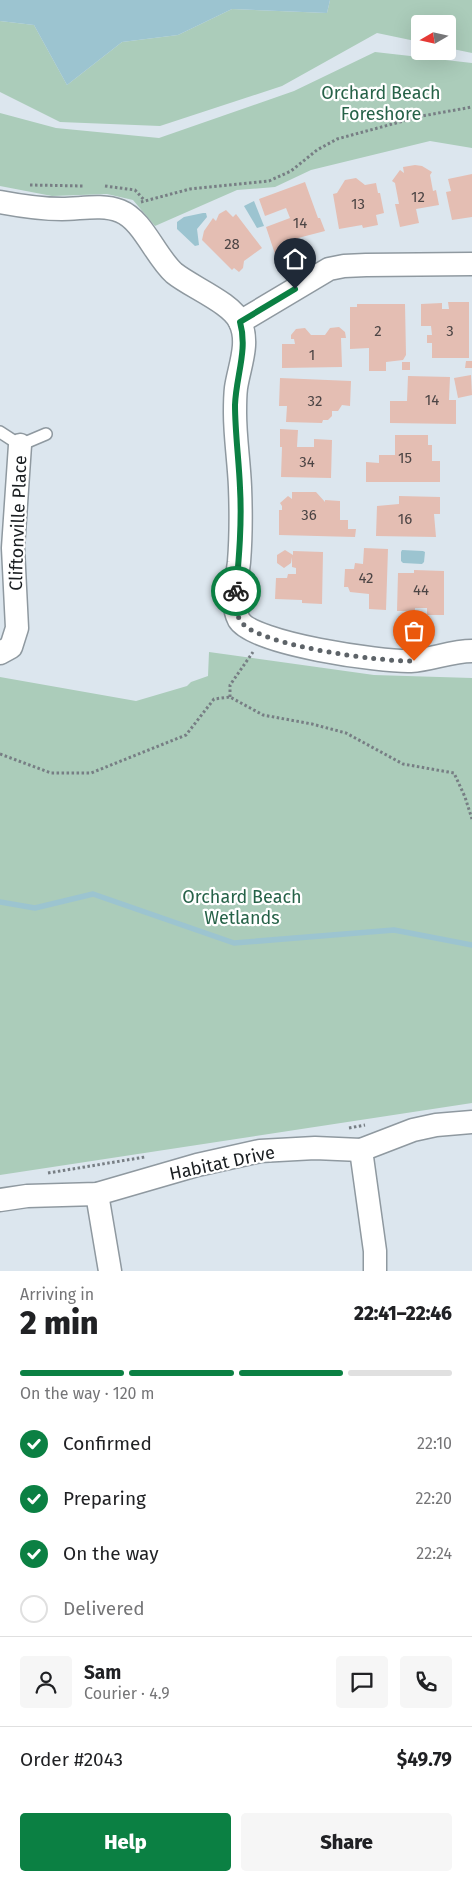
<!DOCTYPE html>
<meta charset="utf-8">
<style>
body{margin:0;font-family:"Fira Sans",sans-serif;background:#f6f6f6;color:#202124;height:100vh;display:flex;flex-direction:column;font-size:19px;white-space:nowrap}
*{box-sizing:border-box;margin:0}
p{font-size:16px;color:#757577}
.icon{flex:none;width:28px;height:28px;fill:none;stroke:currentColor;stroke-width:2;stroke-linecap:round;stroke-linejoin:round}
.map{position:relative;height:1271px;overflow:hidden}
.drawer{display:flex;flex-direction:column;background:#fff;flex:1}
.drawer>*{flex:none}
.needle{width:32px;rotate:261deg}
.buttons{position:absolute;left:411px;top:15px;display:grid;gap:10px}
.buttons a{display:grid;place-items:center;width:45px;height:45px;border-radius:5px;background:#fff;box-shadow:0 5px 20px #0002;font-size:25px}
.pin{position:absolute;display:grid;place-items:center;width:42px;height:42px;color:#fff;margin:-51px -21px;border-radius:50% 50% 50% 0;rotate:-45deg;box-shadow:0 0 5px #0007}
.pin .icon{rotate:45deg}
.courier{position:absolute;display:grid;place-items:center;width:50px;height:50px;margin:-25px;border:4px solid #0b8043;border-radius:50%;background:#fff;color:#222;box-shadow:0 1px 6px #0007}
.overview em{font-style:normal;font-weight:800}
.overview div{display:flex;flex-direction:column-reverse}
.overview{display:flex;align-items:center;justify-content:space-between;height:85px;padding:0 20px}
h1{font-size:32px;font-weight:800;line-height:38px}
.bar{display:grid;grid-template-columns:repeat(4,1fr);gap:8px 5px;align-content:center;height:60px;padding:0 20px}
.bar i{height:6px;border-radius:4px;background:#e0e0e0}
.bar .selected{background:#0b8043}
.bar p{grid-column:span 4}
.line{display:flex;align-items:center;gap:12px;padding:0 20px;border-top:1px solid #e0e0e0}
.line div{flex:1}
.round{display:grid;place-items:center;flex:none;width:52px;height:52px;border-radius:5px;background:#f6f6f6}
ol{padding:0 20px;list-style:none}
li{display:flex;align-items:center;gap:15px;height:55px}
li p{margin-inline-start:auto}
li .icon{padding:5px;border-radius:50%;background:#0b8043;color:#fff;stroke-width:4}
li:last-child{color:#757577}
li i{width:28px;height:28px;border:2px solid #e0e0e0;border-radius:50%}
.action{display:flex;gap:10px;margin-top:auto;padding:10px 20px}
.action a{flex:1;height:58px;border-radius:5px;background:#0b8043;color:#fff;font-size:20px;font-weight:800;line-height:58px;text-align:center}
.action a+a{background:#f6f6f6;color:#202124}
.map>svg:first-child{display:block}
.green{fill:#abccba}
.water{fill:#9cc4d0}
.lines{fill:none;stroke-linecap:round;stroke-linejoin:round}
.stream{stroke:#9cc4d0;stroke-width:5.5}
.building{fill:#e4beb3}
.lane-casing{stroke:#8f99a0;stroke-width:14}
.street-casing{stroke:#8f99a0;stroke-width:25}
.path{stroke:#777e84;stroke-width:3;stroke-dasharray:2.5 2.5;stroke-linecap:butt}
.lane{stroke:#fff;stroke-width:11}
.street{stroke:#fff;stroke-width:22}
.done{stroke:#5d6368;stroke-width:5;stroke-dasharray:0 9}
.route{stroke:#0b8043;stroke-width:6}
.labels{text-anchor:middle;dominant-baseline:central;stroke-width:4.5;stroke-linejoin:round;paint-order:stroke}
.number-label{font-size:15px;fill:#4c4545}
.park-label{font-size:18px;fill:#266248;stroke:#fff}
.street-label{font-size:18px;fill:#191d20;stroke:#fff}
</style>
<div class="map">
<svg width="472" height="1271" viewBox="0 0 472 1271">
<rect width="100%" height="100%" fill="#dce6ee"/>
<g class="green">
<polygon points="330,0 472,0 472,53 448,48 448,24 420,24 420,42 377,33 282,86 160,126 60,122 0,92 0,21 34,25 67,85 122,42 178,35 232,9 327,13"/>
<polygon points="375,52 472,63 472,148 430,141 311,170 275,187 237,190 155,226 133,200 107,194 52,196 0,186 0,113 56,128 159,138 294,91"/>
<polygon points="209,652 374,675 472,678 472,1103 0,1175 0,677 136,701 187,686 191,682 208,676"/>
</g>
<g class="water">
<polygon points="0,0 330,0 327,13 232,9 178,35 122,42 67,85 34,25 0,21"/>
<polygon points="254,201 264,226 257,228 244,206"/>
<polygon points="203,213 206,213 207,217 197,229 199,245 195,246 177,229 177,222 184,217"/>
<polygon points="402,550 423,551 425,552 424,562 422,564 403,563 401,561 401,552"/>
</g>
<g class="lines">
<polyline class="stream" points="0,902 35,908 93,894 234,943 394,930 472,945"/>
</g>
<g class="building">
<polygon points="415,165 422,166 432,172 430,175 433,191 436,190 439,205 416,209 419,223 400,227 395,204 399,204 395,183 392,181 400,170 404,173 403,167"/>
<polygon points="472,174 472,217 452,220 446,192 451,191 448,179"/>
<polygon points="356,178 365,185 376,183 378,193 380,193 384,213 376,215 378,225 363,228 362,225 339,229 333,194 337,193 345,180"/>
<polygon points="305,182 318,218 320,218 325,231 298,238 301,246 276,257 266,227 290,218 286,208 265,216 259,199"/>
<polygon points="226,210 233,217 236,214 262,248 244,261 243,268 239,272 234,268 232,270 202,240 204,231 211,221 213,218 216,221 219,214"/>
<polygon points="448,302 469,302 469,358 432,358 432,343 427,343 427,335 432,335 431,326 421,326 421,304 442,303 442,309 449,309"/>
<polygon points="357,304 405,304 406,355 403,360 386,362 386,371 369,371 369,348 350,349 350,307 357,307"/>
<polygon points="339,327 345,332 346,338 341,338 342,367 282,368 282,344 295,344 294,339 291,339 291,335 296,329 305,328 311,335 325,335 330,328"/>
<polygon points="466,361 472,361 472,368 465,368"/>
<rect x="402" y="362" width="8" height="8"/>
<polygon points="471,375 472,395 458,398 454,378"/>
<polygon points="408,376 450,377 449,400 456,400 456,424 390,423 390,401 407,401"/>
<polygon points="280,378 351,381 350,406 342,405 338,411 332,411 332,416 328,420 323,420 322,423 286,422 287,406 279,406"/>
<polygon points="280,429 298,430 297,447 314,447 314,439 332,440 331,478 281,477 282,447 280,447"/>
<polygon points="395,435 428,435 428,445 432,445 432,461 440,461 440,482 366,482 366,462 379,463 379,455 395,455"/>
<polygon points="292,492 316,492 325,502 325,500 340,501 340,520 348,520 348,529 356,529 355,537 279,535 279,510 282,510 282,506 280,503 288,496 292,499"/>
<polygon points="399,496 440,497 440,514 434,514 436,537 376,536 377,506 399,504"/>
<polygon points="364,548 388,549 386,610 369,609 369,594 350,592 348,587 344,587 345,569 354,569 355,563 363,564"/>
<polygon points="285,550 293,555 293,551 323,552 322,604 302,603 302,600 275,599 276,578 287,578 288,574 296,574 296,568 292,567 292,557 291,563 284,568 277,563 277,555"/>
<polygon points="414,570 444,571 444,615 427,615 427,608 415,608 415,611 397,611 398,573 414,573"/>
</g>
<g class="lines">
<defs>
<polyline id="lane" points="0,432 20,445 46,434"/>
<g id="street">
<path d="M0 202C21 206 41 209 62 209 81 209 102 204 120 211 143 220 155 256 174 273 191 287 232 303 240 322 250 343 239 367 236 388 235 396 235 404 235 413 235 437 239 462 240 487 241 512 241 537 239 562 237 580 230 603 239 620 253 644 381 662 411 661 431 660 451 651 472 651"/>
<polyline points="240,322 329,269 344,266 366,265 472,264"/>
<polyline points="0,653 11,647 17,628 13,548 20,445"/>
<polyline points="361,1150 375,1251 375,1271"/>
<polyline points="97,1194 110,1271"/>
<polyline points="0,1200 27,1196 97,1194 197,1165 260,1151 315,1148 361,1150 413,1130 436,1125 472,1122"/>
</g>
</defs>
<use href="#lane" class="lane-casing"/>
<use href="#street" class="street-casing"/>
<g class="path">
<polyline points="30,185 84,186"/>
<polyline points="105,186 135,190 145,201"/>
<polyline points="141,202 190,189 269,181 291,171 317,150 337,139 422,116 472,107"/>
<polyline points="230,697 230,685 253,652"/>
<polyline points="0,754 51,773 91,773 186,735 214,699 230,697 263,715 312,724 346,733 403,764 454,773 465,797 472,819"/>
<polyline points="349,1128 365,1125"/>
<polyline points="48,1173 145,1157"/>
</g>
<use href="#lane" class="lane"/>
<use href="#street" class="street"/>
</g>
<g class="lines">
<path class="done" d="M236 591C235 602 235 616 243 624 264 646 381 662 414 661"/>
<path class="route" d="M236 591C239 557 242 523 240 488 239 461 235 432 235 405 236 376 248 350 240 322L295 289"/>
</g>
<g class="labels">
<g class="number-label">
<text x="418" y="197">12</text>
<text x="358" y="204">13</text>
<text x="300" y="223">14</text>
<text x="232" y="244">28</text>
<text x="378" y="331">2</text>
<text x="450" y="331">3</text>
<text x="312" y="355">1</text>
<text x="432" y="400">14</text>
<text x="315" y="401">32</text>
<text x="405" y="458">15</text>
<text x="307" y="462">34</text>
<text x="309" y="515">36</text>
<text x="405" y="519">16</text>
<text x="366" y="578">42</text>
<text x="421" y="590">44</text>
</g>
<g class="park-label">
<text x="381" y="93">Orchard Beach<tspan x="381" dy="21">Foreshore</tspan></text>
<text x="242" y="897">Orchard Beach<tspan x="242" dy="21">Wetlands</tspan></text>
</g>
<g class="street-label">
<text transform="translate(18 523) rotate(-88)">Cliftonville Place</text>
<text transform="translate(222 1163) rotate(-12)">Habitat Drive</text>
</g>
</g>
</svg>
<div class="buttons">
<a><svg class="needle" viewBox="-14 -14 28 28"><path d="M0-13l5 13h-10z" fill="#e53935"/><path d="M0 13l5-13h-10z" fill="#757577"/></svg></a>
</div>
<div class="pin" style="left:414px;top:661px;background:#ea580c"><svg class="icon" aria-label="bag" viewBox="0 0 24 24"><path d="M5 8h14l-1 12H6zM9 8a3 3 0 0 1 6 0"/></svg></div>
<div class="pin" style="left:295px;top:289px;background:#1f2937"><svg class="icon" aria-label="home" viewBox="0 0 24 24"><path d="M3 11l9-7 9 7M6 9v11h12V9"/></svg></div>
<div class="courier" style="left:236px;top:591px"><svg class="icon" aria-label="bike" viewBox="0 0 24 24"><circle cx="6" cy="16" r="4"/><circle cx="18" cy="16" r="4"/><path d="M6 16l4-8h5l3 8M10 8l3 8H6M13 5h3"/></svg></div>
</div>
<section class="drawer">
<div class="overview"><div><h1>2 min</h1><p>Arriving in</p></div><em>22:41–22:46</em></div>
<div class="bar"><i class="selected"></i><i class="selected"></i><i class="selected"></i><i></i><p>On the way · 120 m</p></div>
<ol>
<li><svg class="icon" aria-label="check" viewBox="0 0 24 24"><path d="M5 12l5 5 9-10"/></svg>Confirmed<p>22:10</p></li>
<li><svg class="icon" aria-label="check" viewBox="0 0 24 24"><path d="M5 12l5 5 9-10"/></svg>Preparing<p>22:20</p></li>
<li><svg class="icon" aria-label="check" viewBox="0 0 24 24"><path d="M5 12l5 5 9-10"/></svg>On the way<p>22:24</p></li>
<li><i></i>Delivered</li>
</ol>
<div class="line" style="height:90px"><a class="round"><svg class="icon" aria-label="person" viewBox="0 0 24 24"><circle cx="12" cy="8" r="4"/><path d="M4 21q1-7 8-7t8 7"/></svg></a><div><b>Sam</b><p>Courier · 4.9</p></div><a class="round"><svg class="icon" aria-label="chat" viewBox="0 0 24 24"><path d="M4 5h16v11H9l-5 4z"/></svg></a><a class="round"><svg class="icon" aria-label="phone" viewBox="0 0 24 24"><path d="M5 4h4l2 5-3 2q2 4 5 5l2-3 5 2v4C11 20 4 13 5 4z"/></svg></a></div>
<div class="line" style="height:65px"><div>Order #2043</div><b>$49.79</b></div>
<div class="action"><a>Help</a><a>Share</a></div>
</section>
